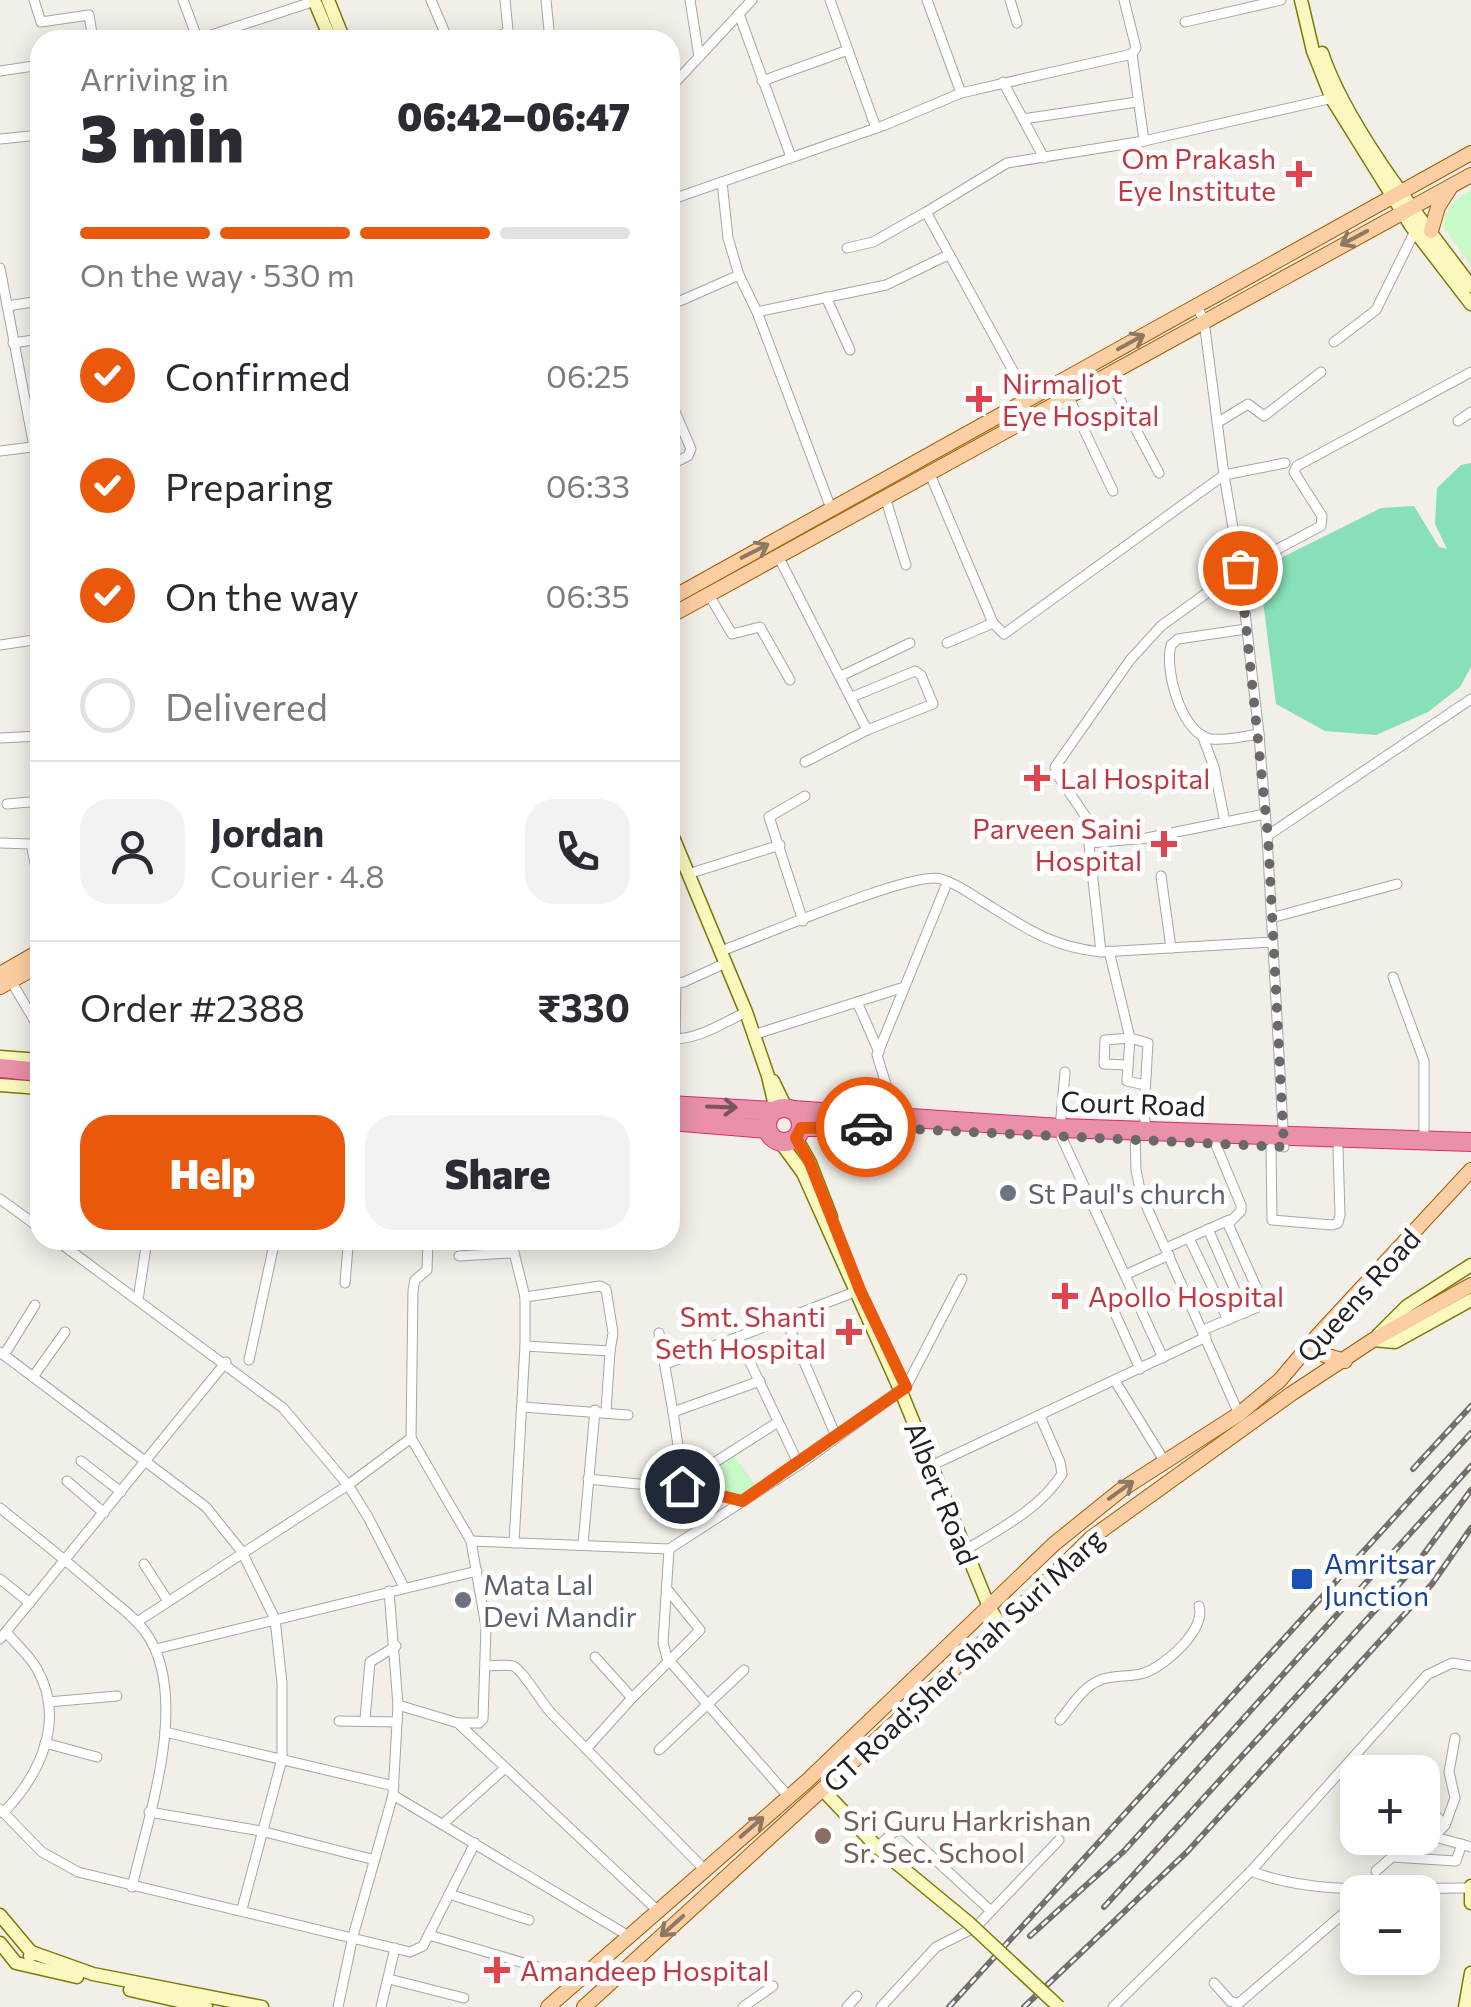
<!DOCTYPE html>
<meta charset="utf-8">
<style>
body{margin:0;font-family:Commissioner,sans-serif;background:#f2f2f3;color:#2b2b33;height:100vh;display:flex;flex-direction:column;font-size:38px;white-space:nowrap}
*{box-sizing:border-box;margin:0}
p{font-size:32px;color:#7c7c81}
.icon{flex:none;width:55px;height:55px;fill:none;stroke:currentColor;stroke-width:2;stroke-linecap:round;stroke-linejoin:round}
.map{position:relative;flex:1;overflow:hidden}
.sheet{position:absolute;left:30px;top:30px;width:650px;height:1220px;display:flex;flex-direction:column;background:#fff;border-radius:30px;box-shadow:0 5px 25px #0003}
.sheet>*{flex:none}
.buttons{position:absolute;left:1340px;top:1755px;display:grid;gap:20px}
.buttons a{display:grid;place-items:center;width:100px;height:100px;border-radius:20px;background:#fff;box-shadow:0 5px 25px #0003;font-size:50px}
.pin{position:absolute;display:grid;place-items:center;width:85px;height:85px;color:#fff;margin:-42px;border:5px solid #fff;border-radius:50%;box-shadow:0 2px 10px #0007}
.courier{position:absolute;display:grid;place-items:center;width:100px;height:100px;margin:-50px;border:8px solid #ea580c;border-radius:50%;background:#fff;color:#222;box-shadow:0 2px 12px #0007}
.head em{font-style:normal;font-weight:800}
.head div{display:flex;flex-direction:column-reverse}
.head{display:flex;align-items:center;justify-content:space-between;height:170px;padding:0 50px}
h1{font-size:65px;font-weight:800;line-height:75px}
.bar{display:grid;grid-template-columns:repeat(4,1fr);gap:15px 10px;align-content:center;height:120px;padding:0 50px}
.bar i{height:12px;border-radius:8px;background:#e1e1e2}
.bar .on{background:#ea580c}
.bar p{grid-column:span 4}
.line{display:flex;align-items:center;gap:25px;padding:0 50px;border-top:2px solid #e1e1e2}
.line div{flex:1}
.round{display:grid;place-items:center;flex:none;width:105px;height:105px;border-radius:30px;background:#f2f2f3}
ol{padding:0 50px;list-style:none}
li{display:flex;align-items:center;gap:30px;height:110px}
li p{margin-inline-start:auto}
li .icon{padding:10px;border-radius:50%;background:#ea580c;color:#fff;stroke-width:4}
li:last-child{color:#7c7c81}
li i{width:55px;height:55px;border:5px solid #e1e1e2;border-radius:50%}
.action{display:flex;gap:20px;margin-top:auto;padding:20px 50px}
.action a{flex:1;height:115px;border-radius:30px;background:#ea580c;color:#fff;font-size:40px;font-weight:800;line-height:115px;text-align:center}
.action a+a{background:#f2f2f3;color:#2b2b33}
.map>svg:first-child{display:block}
.park{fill:#c7fac7}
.pitch{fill:#87e0b6}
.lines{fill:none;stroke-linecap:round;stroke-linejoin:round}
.street-casing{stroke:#a6a6a6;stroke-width:11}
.secondary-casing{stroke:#797c05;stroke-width:15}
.primary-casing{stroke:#9f5d00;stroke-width:16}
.highway-casing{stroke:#dc2975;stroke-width:20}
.street{stroke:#fff;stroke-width:9}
.secondary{stroke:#faf8be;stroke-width:12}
.primary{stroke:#fccea3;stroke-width:14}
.highway{stroke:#e891a8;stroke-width:18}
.rail-casing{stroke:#707070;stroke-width:6}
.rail{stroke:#fff;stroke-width:2.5;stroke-dasharray:8;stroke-linecap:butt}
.secondary-bridge-casing{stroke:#797c05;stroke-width:15;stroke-linecap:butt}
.secondary-bridge{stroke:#faf8be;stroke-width:12}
.oneway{stroke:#8f7862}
.oneway2{stroke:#7b545e}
.done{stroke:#6b6967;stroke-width:10;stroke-dasharray:0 18}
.route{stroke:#ea580c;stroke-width:12}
.health-dot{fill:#e0444e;stroke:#fff;stroke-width:4}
.worship-dot{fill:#6b7280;stroke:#fff;stroke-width:4}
.transit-dot{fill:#1a4fb4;stroke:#fff;stroke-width:4}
.education-dot{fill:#8d6e63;stroke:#fff;stroke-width:4}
.labels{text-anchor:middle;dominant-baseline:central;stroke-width:10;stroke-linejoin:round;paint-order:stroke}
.health-label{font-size:28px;fill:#be3a42;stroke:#fff;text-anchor:start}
.street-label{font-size:28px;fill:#222;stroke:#fff}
.worship-label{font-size:28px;fill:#5b616d;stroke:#fff;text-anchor:start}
.transit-label{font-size:28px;fill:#164399;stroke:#fff;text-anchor:start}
.education-label{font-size:28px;fill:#785e54;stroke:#fff;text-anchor:start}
</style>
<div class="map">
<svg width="1471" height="2007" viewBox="0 0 1471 2007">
<rect width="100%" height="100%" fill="#f2eee8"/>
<g class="park">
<path d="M1471 190V265L1444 228C1444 207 1455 199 1471 190Z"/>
<polygon points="734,1456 756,1486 741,1497 704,1484 707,1472"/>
</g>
<polygon class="pitch" points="1471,463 1471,667 1460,687 1428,712 1376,735 1325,731 1276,704 1259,569 1381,508 1414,506 1439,547 1447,549 1435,524 1437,488 1461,465"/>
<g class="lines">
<defs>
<g id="street">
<polyline points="34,0 41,22 89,15 93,40"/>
<polyline points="183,0 198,40"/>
<polyline points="431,0 448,40"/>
<polyline points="505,0 509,40"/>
<polyline points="546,0 550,40"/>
<polyline points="690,0 699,57"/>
<polyline points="830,0 876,128"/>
<polyline points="927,0 961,93"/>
<polyline points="1010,0 1017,23"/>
<polyline points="739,14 791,157"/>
<polyline points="1185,22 1281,0"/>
<polyline points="196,40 315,1"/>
<polyline points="489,40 508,32"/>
<polyline points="1132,54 1144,141"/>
<polyline points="0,71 40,65"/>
<polyline points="762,81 848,50"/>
<polyline points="1003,82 1044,158"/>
<polyline points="670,88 752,0"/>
<polyline points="1023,119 1137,102"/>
<polyline points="0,139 40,135"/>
<polyline points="722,182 728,238 739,275 757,312 832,511"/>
<polyline points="670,200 885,125 961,93 1132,54 1136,48 1124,0"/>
<polyline points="847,248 873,242 926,212"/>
<polyline points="0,268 34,447"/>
<polyline points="826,297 850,350"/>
<polyline points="680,301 739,275"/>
<polyline points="7,306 40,301"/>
<polyline points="1197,306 1204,321 1224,475 1240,569 1259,734 1267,836 1284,1147"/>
<polyline points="757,312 886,285 948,255"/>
<polyline points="1334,342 1376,310 1415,231"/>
<polyline points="13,343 40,339"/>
<polyline points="1107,375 1159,473"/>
<polyline points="1068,396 1113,491"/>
<polyline points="670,400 691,449 688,456 670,465"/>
<polyline points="1029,400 926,212 1007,163 1144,141 1333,98"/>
<polyline points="1458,421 1471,412"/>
<polyline points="1217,423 1248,404 1264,416 1321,372"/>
<polyline points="0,451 40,446"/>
<polyline points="929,472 993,623 1004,634 1224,475 1285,463"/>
<polyline points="885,497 906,565"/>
<polyline points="779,558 867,730"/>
<polyline points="709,595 732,634 760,627 790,680"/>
<path d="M1246 629 1178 639 1171 645C1164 669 1181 734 1211 739 1226 741 1244 736 1259 734"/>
<polyline points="947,643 993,623"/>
<polyline points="0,645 40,639"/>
<polyline points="841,676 910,643"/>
<polyline points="1202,735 1214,767 1225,822"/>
<polyline points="0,738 40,736"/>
<polyline points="805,762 867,730 933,704 921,675 915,671 852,697"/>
<polyline points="7,804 40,801"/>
<polyline points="1267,836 1471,699"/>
<polyline points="0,843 31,844 40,887"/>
<polyline points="1090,843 1147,838 1265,814"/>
<polyline points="688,874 780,845"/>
<polyline points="1161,876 1171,948"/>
<polyline points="1271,918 1397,884"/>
<polyline points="803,921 769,817 805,796"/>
<polyline points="1272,942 1101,952 1086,817 1056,773 1055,767 1130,660 1161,626 1240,569 1321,526 1322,516 1294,472 1297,466 1471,372"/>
<path d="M721 951C758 938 913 870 941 879 956 883 969 893 982 901 1024 927 1051 947 1101 952"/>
<polyline points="1109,951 1130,1038 1127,1081 1145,1085"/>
<polyline points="1393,977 1424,1061 1424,1140"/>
<polyline points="11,981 37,1025 36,1060"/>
<polyline points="670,984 684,982 726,963"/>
<polyline points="857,1002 879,1052"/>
<polyline points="753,1035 901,988"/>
<path d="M670 1039C698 1040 721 1024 746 1012"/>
<polyline points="675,1040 676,984"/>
<polyline points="1126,1065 1104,1064 1105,1040 1130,1038 1148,1043 1144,1111 1146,1131"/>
<polyline points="896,1117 877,1055 945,888"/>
<polyline points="1060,1128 1065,1072"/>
<polyline points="1135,1131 1136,1170 1141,1194 1239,1414"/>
<polyline points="1061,1136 1163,1358"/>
<polyline points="1271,1148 1272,1220 1332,1225 1338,1223 1340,1215 1338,1148"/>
<polyline points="0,1199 40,1228"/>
<polyline points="1208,1229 1245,1313"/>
<polyline points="1189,1238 1228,1320"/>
<polyline points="56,1240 283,1408 348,1485 368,1517 404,1587"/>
<polyline points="343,1240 348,1247 345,1283"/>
<polyline points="511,1240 525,1297 525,1346 514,1543"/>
<polyline points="1166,1248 1229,1220"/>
<polyline points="459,1256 511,1253"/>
<polyline points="1125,1275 1169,1255"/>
<polyline points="525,1297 600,1286 606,1289 613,1333 610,1351"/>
<polyline points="138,1300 147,1240"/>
<polyline points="1113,1309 1140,1369"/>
<polyline points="786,1320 836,1436"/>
<polyline points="1203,1330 1258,1307 1262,1300 1228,1224 1241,1211 1241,1205 1216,1145"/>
<polyline points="659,1333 673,1412 760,1381"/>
<polyline points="738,1337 857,1291"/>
<polyline points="525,1346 610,1351 606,1411"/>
<polyline points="0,1352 206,1507 242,1552 275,1619 282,1683 282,1759 242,1909"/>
<polyline points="4,1355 35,1305"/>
<polyline points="249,1360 275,1240"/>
<polyline points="665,1364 738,1337 799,1465"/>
<polyline points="33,1377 65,1332"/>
<polyline points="1115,1381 1165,1462"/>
<polyline points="523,1407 628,1415"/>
<polyline points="673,1412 680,1459 688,1465 709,1466 778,1422"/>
<polyline points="411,1438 413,1290 415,1280 427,1270 428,1240"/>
<polyline points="81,1461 121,1492"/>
<polyline points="937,1463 1206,1337"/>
<polyline points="588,1479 638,1484 670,1483 742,1501"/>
<polyline points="67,1481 104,1513"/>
<path d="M0 1508C36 1537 72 1565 107 1596 120 1607 136 1618 146 1633 191 1697 148 1817 132 1887"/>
<polyline points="471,1541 669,1549 799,1465 906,1387 962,1279"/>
<polyline points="583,1544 595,1410"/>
<path d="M972 1546C1005 1526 1041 1507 1062 1474L1060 1462 1040 1416"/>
<polyline points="669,1549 663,1643 667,1658 788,1796"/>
<polyline points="144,1564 168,1601"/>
<polyline points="0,1579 30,1603"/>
<polyline points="137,1622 348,1485 411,1438 471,1541 486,1627 483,1719 479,1723 458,1723 398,1705"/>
<polyline points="0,1639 226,1362"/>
<polyline points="156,1649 477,1571"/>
<polyline points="595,1657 632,1698 700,1630 667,1589"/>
<path d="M486 1666C494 1666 505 1664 513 1666 521 1668 542 1703 551 1713L704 1869"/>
<polyline points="48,1702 117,1696"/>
<polyline points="365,1719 370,1662 396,1646"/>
<path d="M1060 1720C1071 1707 1082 1688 1098 1681 1112 1674 1129 1678 1144 1673 1165 1666 1206 1630 1199 1606"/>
<polyline points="339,1721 397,1722"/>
<polyline points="460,1725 657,1910"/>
<polyline points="165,1732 394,1786"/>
<polyline points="45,1743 97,1757"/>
<polyline points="586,1749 632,1698"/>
<polyline points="659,1750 744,1670"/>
<polyline points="393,1795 627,1935"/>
<polyline points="1422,1802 1445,1825"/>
<polyline points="0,1809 42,1852 78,1872 410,1952 423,1946 475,1843"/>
<polyline points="149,1812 261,1831 375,1860"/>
<path d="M3 1813C40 1775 66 1720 37 1669 29 1655 16 1644 6 1632"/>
<polyline points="444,1823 504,1769"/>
<polyline points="1435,1837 1471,1847"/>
<polyline points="877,1847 894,1832 903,1830 991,1911"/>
<polyline points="1416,1857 1445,1825 1455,1798 1449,1772 1455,1738"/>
<path d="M1251 1871C1315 1897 1402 1887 1470 1888"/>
<polyline points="1376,1871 1392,1857 1456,1861 1462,1844"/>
<polyline points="449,1894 529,1920"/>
<polyline points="429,1935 578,1979"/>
<polyline points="389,1979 464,1998"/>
<polyline points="1214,1983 1230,2001 1238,2004 1358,1901"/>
<polyline points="338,2007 353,1936 393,1795 398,1705 389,1591"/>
<polyline points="381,2007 395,1948"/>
<polyline points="743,2007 773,1986"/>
<polyline points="847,2007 857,1996"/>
<polyline points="881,2007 936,1947 976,1927 1059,1840"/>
<polyline points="1113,2007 1251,1871 1427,1675 1452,1663 1471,1666"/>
</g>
<g id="secondary">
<polyline points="314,0 331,40"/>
<polyline points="328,0 344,40"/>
<polyline points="1301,0 1313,51 1332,99 1411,226 1471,304"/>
<path d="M1322 53C1347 128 1423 222 1471 286"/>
<polyline points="670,830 746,1012 768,1076 776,1110"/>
<polyline points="0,1057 40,1060"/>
<polyline points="773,1081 786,1108"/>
<polyline points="0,1085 40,1088"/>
<polyline points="796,1138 810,1163 831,1217"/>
<polyline points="781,1143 803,1173 902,1394 989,1607 1001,1626"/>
<polyline points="1378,1335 1407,1306 1471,1265"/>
<polyline points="1373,1340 1395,1342 1471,1300"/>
<polyline points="822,1789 877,1847 969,1923"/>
<polyline points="1471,1886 1471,1903"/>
<polyline points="0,1915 31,1952 30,1956"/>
<polyline points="0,1943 16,1963 77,1977"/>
<polyline points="31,1952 93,1974 262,2007"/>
<polyline points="130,1990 206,2007"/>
<polyline points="1465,2007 1471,1973"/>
</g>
<g id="primary">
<polyline points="1431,231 1438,207 1450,188"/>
<polyline points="670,599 1471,153"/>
<polyline points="670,616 1471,175"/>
<polyline points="0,974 40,951"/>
<polyline points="0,987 40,965"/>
<polyline points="1319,1335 1321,1354 1345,1361"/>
<polyline points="548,2007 807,1781 1054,1544 1121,1490 1239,1414 1280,1380 1319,1334 1471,1170"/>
<polyline points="584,2007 1001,1626 1091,1538 1291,1394 1373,1340 1471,1285"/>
</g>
<g id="highway">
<polyline points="0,1068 40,1072"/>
<polyline points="670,1105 773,1111"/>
<circle cx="784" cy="1125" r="17"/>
<polyline points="793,1110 1060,1128 1471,1142"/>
<polyline points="670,1121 766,1129"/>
<polyline points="801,1127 851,1127"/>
</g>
</defs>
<use href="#street" class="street-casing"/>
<use href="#secondary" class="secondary-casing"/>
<use href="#primary" class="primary-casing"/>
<use href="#highway" class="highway-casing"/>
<use href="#street" class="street"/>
<use href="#secondary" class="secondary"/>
<use href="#primary" class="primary"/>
<use href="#highway" class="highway"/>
<defs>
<g id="rail">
<polyline points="1413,1469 1471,1406"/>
<polyline points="1104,1907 1412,1570 1471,1490"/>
<polyline points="1030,1936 1124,1851 1471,1466"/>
<polyline points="949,2007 1471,1433"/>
<polyline points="1024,2007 1187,1852 1432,1584 1471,1528"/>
</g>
</defs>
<use href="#rail" class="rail-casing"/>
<use href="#rail" class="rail"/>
<defs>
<polyline id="secondary-bridge" points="969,1923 1059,2007"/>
</defs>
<use href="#secondary-bridge" class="secondary-bridge-casing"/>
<use href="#secondary-bridge" class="secondary-bridge"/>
</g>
<defs><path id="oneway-shaft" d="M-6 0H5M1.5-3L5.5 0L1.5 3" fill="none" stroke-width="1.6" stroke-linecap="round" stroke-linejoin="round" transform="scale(2.5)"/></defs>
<g class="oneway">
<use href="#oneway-shaft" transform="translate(1354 238) rotate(152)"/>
<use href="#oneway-shaft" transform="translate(1131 342) rotate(-29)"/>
<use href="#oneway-shaft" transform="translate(755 551) rotate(-27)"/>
<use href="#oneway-shaft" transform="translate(1121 1490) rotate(-36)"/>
<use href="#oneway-shaft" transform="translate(752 1827) rotate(-41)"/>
<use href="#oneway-shaft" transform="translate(672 1926) rotate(138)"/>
</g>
<use class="oneway2" href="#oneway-shaft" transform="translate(722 1107) rotate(2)"/>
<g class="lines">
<polyline class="done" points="866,1127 1284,1147 1268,836 1240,568"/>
<polyline class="route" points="682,1486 742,1501 906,1387 860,1290 810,1163 796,1138 801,1128 866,1127"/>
</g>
<g class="health-dot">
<path d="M1294 159h10v10h10v10h-10v10h-10v-10h-10v-10h10z"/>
<path d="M974 384h10v10h10v10h-10v10h-10v-10h-10v-10h10z"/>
<path d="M1032 763h10v10h10v10h-10v10h-10v-10h-10v-10h10z"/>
<path d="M1159 829h10v10h10v10h-10v10h-10v-10h-10v-10h10z"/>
<path d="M1060 1281h10v10h10v10h-10v10h-10v-10h-10v-10h10z"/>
<path d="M844 1317h10v10h10v10h-10v10h-10v-10h-10v-10h10z"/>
<path d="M492 1955h10v10h10v10h-10v10h-10v-10h-10v-10h10z"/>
</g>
<g class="worship-dot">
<circle cx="1008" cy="1193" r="10"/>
<circle cx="463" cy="1600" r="10"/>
</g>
<rect class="transit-dot" x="1290" y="1567" width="24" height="24" rx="5"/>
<circle class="education-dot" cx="823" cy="1836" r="10"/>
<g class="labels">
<g class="health-label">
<text x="1276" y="158" text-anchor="end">Om Prakash<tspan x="1276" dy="32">Eye Institute</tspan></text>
<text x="1002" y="383">Nirmaljot<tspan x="1002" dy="32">Eye Hospital</tspan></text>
<text x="1060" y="778">Lal Hospital</text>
<text x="1142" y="828" text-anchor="end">Parveen Saini<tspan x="1142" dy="32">Hospital</tspan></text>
<text x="1088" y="1296">Apollo Hospital</text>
<text x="826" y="1316" text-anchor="end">Smt. Shanti<tspan x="826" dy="32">Seth Hospital</tspan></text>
<text x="520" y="1970">Amandeep Hospital</text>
</g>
<g class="street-label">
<text transform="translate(1133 1103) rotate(2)">Court Road</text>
<text transform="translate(1358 1295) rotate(-48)">Queens Road</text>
<text transform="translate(942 1493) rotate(68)">Albert Road</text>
<text transform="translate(963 1660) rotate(-43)">GT Road;Sher Shah Suri Marg</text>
</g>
<g class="worship-label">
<text x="1028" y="1193">St Paul's church</text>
<text x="483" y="1584">Mata Lal<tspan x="483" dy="32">Devi Mandir</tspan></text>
</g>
<g class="transit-label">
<text x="1324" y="1563">Amritsar<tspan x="1324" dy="32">Junction</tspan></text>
</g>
<g class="education-label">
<text x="843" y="1820">Sri Guru Harkrishan<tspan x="843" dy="32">Sr. Sec. School</tspan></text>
</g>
</g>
</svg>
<div class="buttons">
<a>+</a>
<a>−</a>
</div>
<div class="pin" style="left:1240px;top:568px;background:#ea580c"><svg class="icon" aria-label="bag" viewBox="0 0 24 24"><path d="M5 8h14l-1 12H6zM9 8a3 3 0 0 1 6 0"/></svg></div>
<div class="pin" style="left:682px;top:1486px;background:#1f2937"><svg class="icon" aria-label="home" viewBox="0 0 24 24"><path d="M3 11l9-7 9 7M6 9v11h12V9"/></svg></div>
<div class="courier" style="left:866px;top:1127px"><svg class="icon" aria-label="car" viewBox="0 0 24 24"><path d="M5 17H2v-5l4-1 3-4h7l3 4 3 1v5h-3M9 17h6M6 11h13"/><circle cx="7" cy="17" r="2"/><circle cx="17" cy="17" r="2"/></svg></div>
<section class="sheet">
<div class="head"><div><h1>3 min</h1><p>Arriving in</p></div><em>06:42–06:47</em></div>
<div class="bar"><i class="on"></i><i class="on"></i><i class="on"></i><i></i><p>On the way · 530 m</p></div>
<ol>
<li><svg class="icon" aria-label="check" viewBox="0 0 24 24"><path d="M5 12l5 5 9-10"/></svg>Confirmed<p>06:25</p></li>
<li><svg class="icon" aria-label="check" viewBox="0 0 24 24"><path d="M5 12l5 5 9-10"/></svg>Preparing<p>06:33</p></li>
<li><svg class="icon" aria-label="check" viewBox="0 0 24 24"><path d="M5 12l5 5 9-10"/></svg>On the way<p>06:35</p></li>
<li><i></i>Delivered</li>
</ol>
<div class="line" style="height:180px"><a class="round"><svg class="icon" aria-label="person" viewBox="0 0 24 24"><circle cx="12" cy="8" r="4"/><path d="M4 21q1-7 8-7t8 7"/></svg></a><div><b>Jordan</b><p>Courier · 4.8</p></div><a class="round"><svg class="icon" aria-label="phone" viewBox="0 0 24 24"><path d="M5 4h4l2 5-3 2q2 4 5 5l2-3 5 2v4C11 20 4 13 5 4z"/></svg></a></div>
<div class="line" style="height:130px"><div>Order #2388</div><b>₹330</b></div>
<div class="action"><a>Help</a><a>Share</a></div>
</section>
</div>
